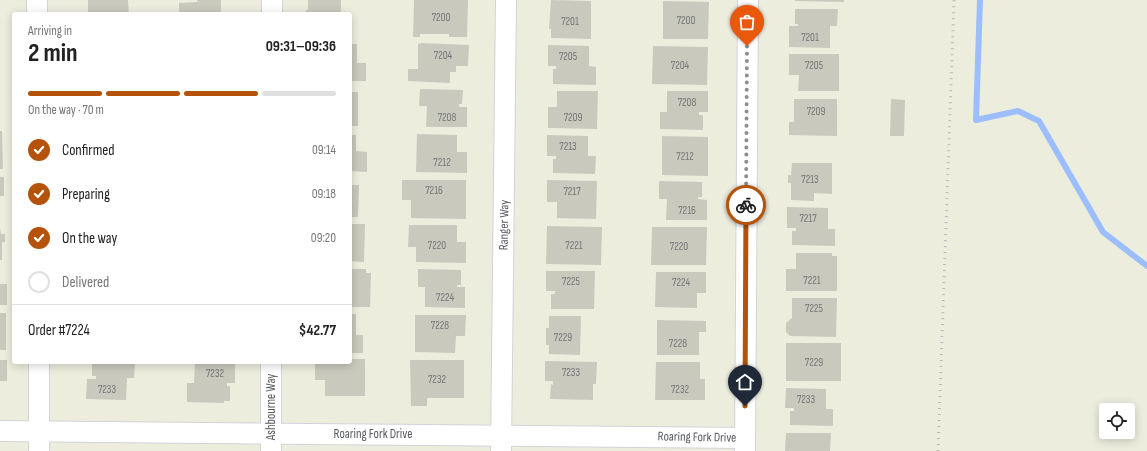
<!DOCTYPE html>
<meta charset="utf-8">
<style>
body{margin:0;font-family:"Sofia Sans Condensed",sans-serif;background:#f2f2f2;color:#222;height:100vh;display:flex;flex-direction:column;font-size:15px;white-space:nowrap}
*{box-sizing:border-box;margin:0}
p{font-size:13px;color:#767676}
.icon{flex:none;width:22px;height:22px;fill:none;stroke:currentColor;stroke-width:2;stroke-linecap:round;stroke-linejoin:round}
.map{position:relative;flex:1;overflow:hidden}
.details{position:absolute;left:12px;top:12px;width:340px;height:352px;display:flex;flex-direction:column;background:#fff;border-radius:4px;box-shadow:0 2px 10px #0003}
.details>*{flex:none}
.buttons{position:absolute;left:1099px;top:403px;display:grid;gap:8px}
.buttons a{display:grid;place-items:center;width:36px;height:36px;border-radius:4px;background:#fff;box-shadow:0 2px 10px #0003;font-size:20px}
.pin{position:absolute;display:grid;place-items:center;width:34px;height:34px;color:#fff;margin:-41px -17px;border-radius:50% 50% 50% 0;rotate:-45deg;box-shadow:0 0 4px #0007}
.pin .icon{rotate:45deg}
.courier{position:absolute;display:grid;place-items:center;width:40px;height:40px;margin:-20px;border:3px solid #b45309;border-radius:50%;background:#fff;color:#222;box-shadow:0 1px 5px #0007}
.head em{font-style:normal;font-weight:700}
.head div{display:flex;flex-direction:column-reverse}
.head{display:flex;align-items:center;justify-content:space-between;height:68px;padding:0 16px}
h1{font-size:26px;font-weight:700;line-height:30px}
.bar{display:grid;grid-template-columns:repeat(4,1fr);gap:6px 4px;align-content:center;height:48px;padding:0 16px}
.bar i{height:5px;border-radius:3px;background:#e0e0e0}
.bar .selected{background:#b45309}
.bar p{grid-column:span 4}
.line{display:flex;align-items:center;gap:10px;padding:0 16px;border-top:1px solid #e0e0e0}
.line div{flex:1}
ol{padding:0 16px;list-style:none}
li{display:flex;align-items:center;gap:12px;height:44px}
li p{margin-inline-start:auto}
li .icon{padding:4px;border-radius:50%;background:#b45309;color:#fff;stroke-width:4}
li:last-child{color:#767676}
li i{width:22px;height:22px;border:2px solid #e0e0e0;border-radius:50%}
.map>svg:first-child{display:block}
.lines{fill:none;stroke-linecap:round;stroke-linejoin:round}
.stream{stroke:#9cbeff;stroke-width:6}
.building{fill:#cac9bd}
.minor-casing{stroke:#d2d3da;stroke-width:22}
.minor{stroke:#fff;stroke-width:20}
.rail{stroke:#b7b8b8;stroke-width:3;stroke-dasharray:1 5;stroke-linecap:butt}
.done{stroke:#8c8d8d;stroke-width:4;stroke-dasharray:0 7.2}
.route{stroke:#b45309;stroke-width:5}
.labels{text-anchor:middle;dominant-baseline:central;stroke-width:3;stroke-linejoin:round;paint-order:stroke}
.number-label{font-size:11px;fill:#747678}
.street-label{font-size:13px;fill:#585a61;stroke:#fff}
</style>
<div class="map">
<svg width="1147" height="451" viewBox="0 0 1147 451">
<rect width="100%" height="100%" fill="#ededde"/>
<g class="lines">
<polyline class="stream" points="980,0 976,120 1018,111 1039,121 1103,232 1147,266"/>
</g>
<g class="building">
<polygon points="88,0 128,0 129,14 88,14"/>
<polygon points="197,0 221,0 221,14 179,14 179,3 198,2"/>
<polygon points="308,0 341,0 341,14 306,14 306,10 308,10"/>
<polygon points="414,0 468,0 467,37 449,37 449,34 420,34 420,37 413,37"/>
<polygon points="551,0 591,1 591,39 551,38 551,29 549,29"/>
<polygon points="795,0 844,0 844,2 795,1"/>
<polygon points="663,1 709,2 708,39 663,39"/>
<polygon points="795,9 838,9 837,26 830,26 830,48 789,47 789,26 798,26 798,24 795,24"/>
<polygon points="422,43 469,45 468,66 456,66 456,72 450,72 450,83 408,81 408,69 418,69 418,44"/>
<polygon points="350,44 357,44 357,63 366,63 366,81 350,81"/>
<polygon points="548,45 589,46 589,66 596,67 596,85 553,84 553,69 556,69 556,66 548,66"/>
<polygon points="653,46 708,47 707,85 652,84"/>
<polygon points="789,54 839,54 839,91 798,91 799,75 789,75"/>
<polygon points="420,89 463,90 462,104 459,104 459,107 467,107 467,127 426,127 427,106 419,106"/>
<polygon points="557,91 598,91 597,129 548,128 548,107 557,107"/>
<polygon points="667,91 708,91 708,112 699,112 699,115 703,115 703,130 660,129 660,112 667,112"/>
<rect x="350" y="92" width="8" height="34"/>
<polygon points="794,99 837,99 837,136 789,135 789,122 794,122"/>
<polygon points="891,99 905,100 904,136 890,136"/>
<polygon points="0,131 2,131 3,169 0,169"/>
<polygon points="417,134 457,135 457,152 467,152 467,173 416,172"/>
<polygon points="350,135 356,135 356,151 367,152 367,172 350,171"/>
<polygon points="547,135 588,136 588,156 596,156 595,174 553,173 553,159 556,159 556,156 547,156"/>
<polygon points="662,136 708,137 708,176 662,175"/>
<polygon points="792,163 832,163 832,194 814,193 814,201 791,200 791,183 788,183 788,175 791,175"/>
<rect x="0" y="177" width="4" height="19"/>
<polygon points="402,180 466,180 466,219 411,218 411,200 402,200"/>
<polygon points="547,180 597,181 596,219 557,218 557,202 547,202"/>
<polygon points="659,181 702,182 702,197 698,197 698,199 707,200 707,220 666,220 667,199 659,199"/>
<polygon points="350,185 359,185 358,217 350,217"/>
<polygon points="787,207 828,208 828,229 835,229 835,246 792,245 792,231 796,231 796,228 787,228"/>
<polygon points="350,224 365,224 364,262 350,261"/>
<polygon points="409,225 457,225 457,242 466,242 466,263 416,262 416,247 408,247"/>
<polygon points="547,226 602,227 601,265 546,264"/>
<polygon points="652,227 707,227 706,265 651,265"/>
<polygon points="0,228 1,234 5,234 5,242 2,242 2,260 0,260"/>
<polygon points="796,253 832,253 832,256 837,256 837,291 786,291 786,269 796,269"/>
<polygon points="350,269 366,269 366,273 371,273 370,307 350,307"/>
<polygon points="418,269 461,270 461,285 457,285 457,287 465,287 465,308 425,307 425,287 418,287"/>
<polygon points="546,271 595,271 594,309 551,309 551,294 555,294 555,291 546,291"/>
<polygon points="656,272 706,272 706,293 697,293 697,308 655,307"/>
<rect x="0" y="284" width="7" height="21"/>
<polygon points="792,298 837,298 836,337 790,336 786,332 786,323 792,318"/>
<rect x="0" y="313" width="6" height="37"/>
<polygon points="350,314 356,314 356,335 363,335 363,353 350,353"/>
<polygon points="415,315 466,315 465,336 456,336 455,353 415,352"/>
<polygon points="549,316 581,316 580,355 549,354 549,345 546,345 546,328 549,328"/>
<polygon points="657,320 706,321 706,332 699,332 699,355 657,355"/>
<rect x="786" y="343" width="55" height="38"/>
<polygon points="350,359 365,359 365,396 325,396 325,380 315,380 315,362 350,362"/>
<rect x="0" y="360" width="7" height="21"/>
<polygon points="410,360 464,360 464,398 427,398 427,406 411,406"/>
<polygon points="545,361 597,362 596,384 593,384 593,400 550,399 551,384 553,385 553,381 545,381"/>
<polygon points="92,362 135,362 134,378 127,378 126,400 86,399 87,379 96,379 96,376 92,376"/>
<polygon points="195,362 235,363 235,383 227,383 227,386 230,386 230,401 224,401 224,403 187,402 187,383 194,383"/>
<polygon points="656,362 700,362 700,379 705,379 705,400 655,400"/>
<polygon points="786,388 826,389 826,409 833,409 833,426 790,425 790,411 794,411 794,408 785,408"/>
<polygon points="786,433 831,433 830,451 785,451"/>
</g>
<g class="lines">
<defs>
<g id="minor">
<polyline points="37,0 37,14"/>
<polyline points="272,14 272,0"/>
<polyline points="0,431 745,438"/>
<polyline points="39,451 39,362"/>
<polyline points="271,451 271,362"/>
<polyline points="501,451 506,0"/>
<polyline points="745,451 748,0"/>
</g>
</defs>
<use href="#minor" class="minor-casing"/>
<use href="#minor" class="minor"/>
<polyline class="rail" points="938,451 954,0"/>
</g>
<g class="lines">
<polyline class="done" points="746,205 747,46"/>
<polyline class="route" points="745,406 746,205"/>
</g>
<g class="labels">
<g class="number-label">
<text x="441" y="17">7200</text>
<text x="686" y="20">7200</text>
<text x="570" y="21">7201</text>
<text x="810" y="37">7201</text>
<text x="443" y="55">7204</text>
<text x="568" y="56">7205</text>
<text x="680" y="65">7204</text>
<text x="814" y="65">7205</text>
<text x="687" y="102">7208</text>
<text x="816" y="111">7209</text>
<text x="447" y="117">7208</text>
<text x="573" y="117">7209</text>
<text x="568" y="146">7213</text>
<text x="685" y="156">7212</text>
<text x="442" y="162">7212</text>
<text x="810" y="179">7213</text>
<text x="434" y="190">7216</text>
<text x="572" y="191">7217</text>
<text x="687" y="210">7216</text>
<text x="808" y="218">7217</text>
<text x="437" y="245">7220</text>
<text x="574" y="245">7221</text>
<text x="679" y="246">7220</text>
<text x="812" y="280">7221</text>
<text x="571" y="281">7225</text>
<text x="681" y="282">7224</text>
<text x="445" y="297">7224</text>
<text x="814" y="308">7225</text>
<text x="440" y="325">7228</text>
<text x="563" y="337">7229</text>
<text x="678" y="343">7228</text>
<text x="814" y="362">7229</text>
<text x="571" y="372">7233</text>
<text x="215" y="373">7232</text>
<text x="437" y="379">7232</text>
<text x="107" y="389">7233</text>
<text x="680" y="389">7232</text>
<text x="806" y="399">7233</text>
</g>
<g class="street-label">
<text transform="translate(504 225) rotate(-89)">Ranger Way</text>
<text transform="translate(271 407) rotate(-90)">Ashbourne Way</text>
<text x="373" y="434">Roaring Fork Drive</text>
<text transform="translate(697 437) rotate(1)">Roaring Fork Drive</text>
</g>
</g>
</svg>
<div class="buttons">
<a><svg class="icon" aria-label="locate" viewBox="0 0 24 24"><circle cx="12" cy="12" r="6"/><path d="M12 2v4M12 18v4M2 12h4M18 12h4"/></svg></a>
</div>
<div class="pin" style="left:747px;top:46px;background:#ea580c"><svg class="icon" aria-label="bag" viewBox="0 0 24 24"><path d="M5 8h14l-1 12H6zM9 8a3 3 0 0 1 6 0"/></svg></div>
<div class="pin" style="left:745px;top:406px;background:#1f2937"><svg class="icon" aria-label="home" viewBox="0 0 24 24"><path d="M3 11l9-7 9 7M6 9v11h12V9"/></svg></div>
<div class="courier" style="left:746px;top:205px"><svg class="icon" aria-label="bike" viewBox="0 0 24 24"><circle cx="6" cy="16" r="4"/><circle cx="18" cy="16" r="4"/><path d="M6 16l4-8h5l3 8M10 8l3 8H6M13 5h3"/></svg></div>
<section class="details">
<div class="head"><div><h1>2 min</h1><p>Arriving in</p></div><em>09:31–09:36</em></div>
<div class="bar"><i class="selected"></i><i class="selected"></i><i class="selected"></i><i></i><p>On the way · 70 m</p></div>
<ol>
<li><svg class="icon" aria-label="check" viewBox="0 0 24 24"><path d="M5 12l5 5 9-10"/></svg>Confirmed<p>09:14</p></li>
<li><svg class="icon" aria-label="check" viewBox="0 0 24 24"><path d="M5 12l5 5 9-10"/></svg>Preparing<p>09:18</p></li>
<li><svg class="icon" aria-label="check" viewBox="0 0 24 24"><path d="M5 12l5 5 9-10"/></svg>On the way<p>09:20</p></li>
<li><i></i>Delivered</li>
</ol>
<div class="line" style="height:52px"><div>Order #7224</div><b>$42.77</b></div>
</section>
</div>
